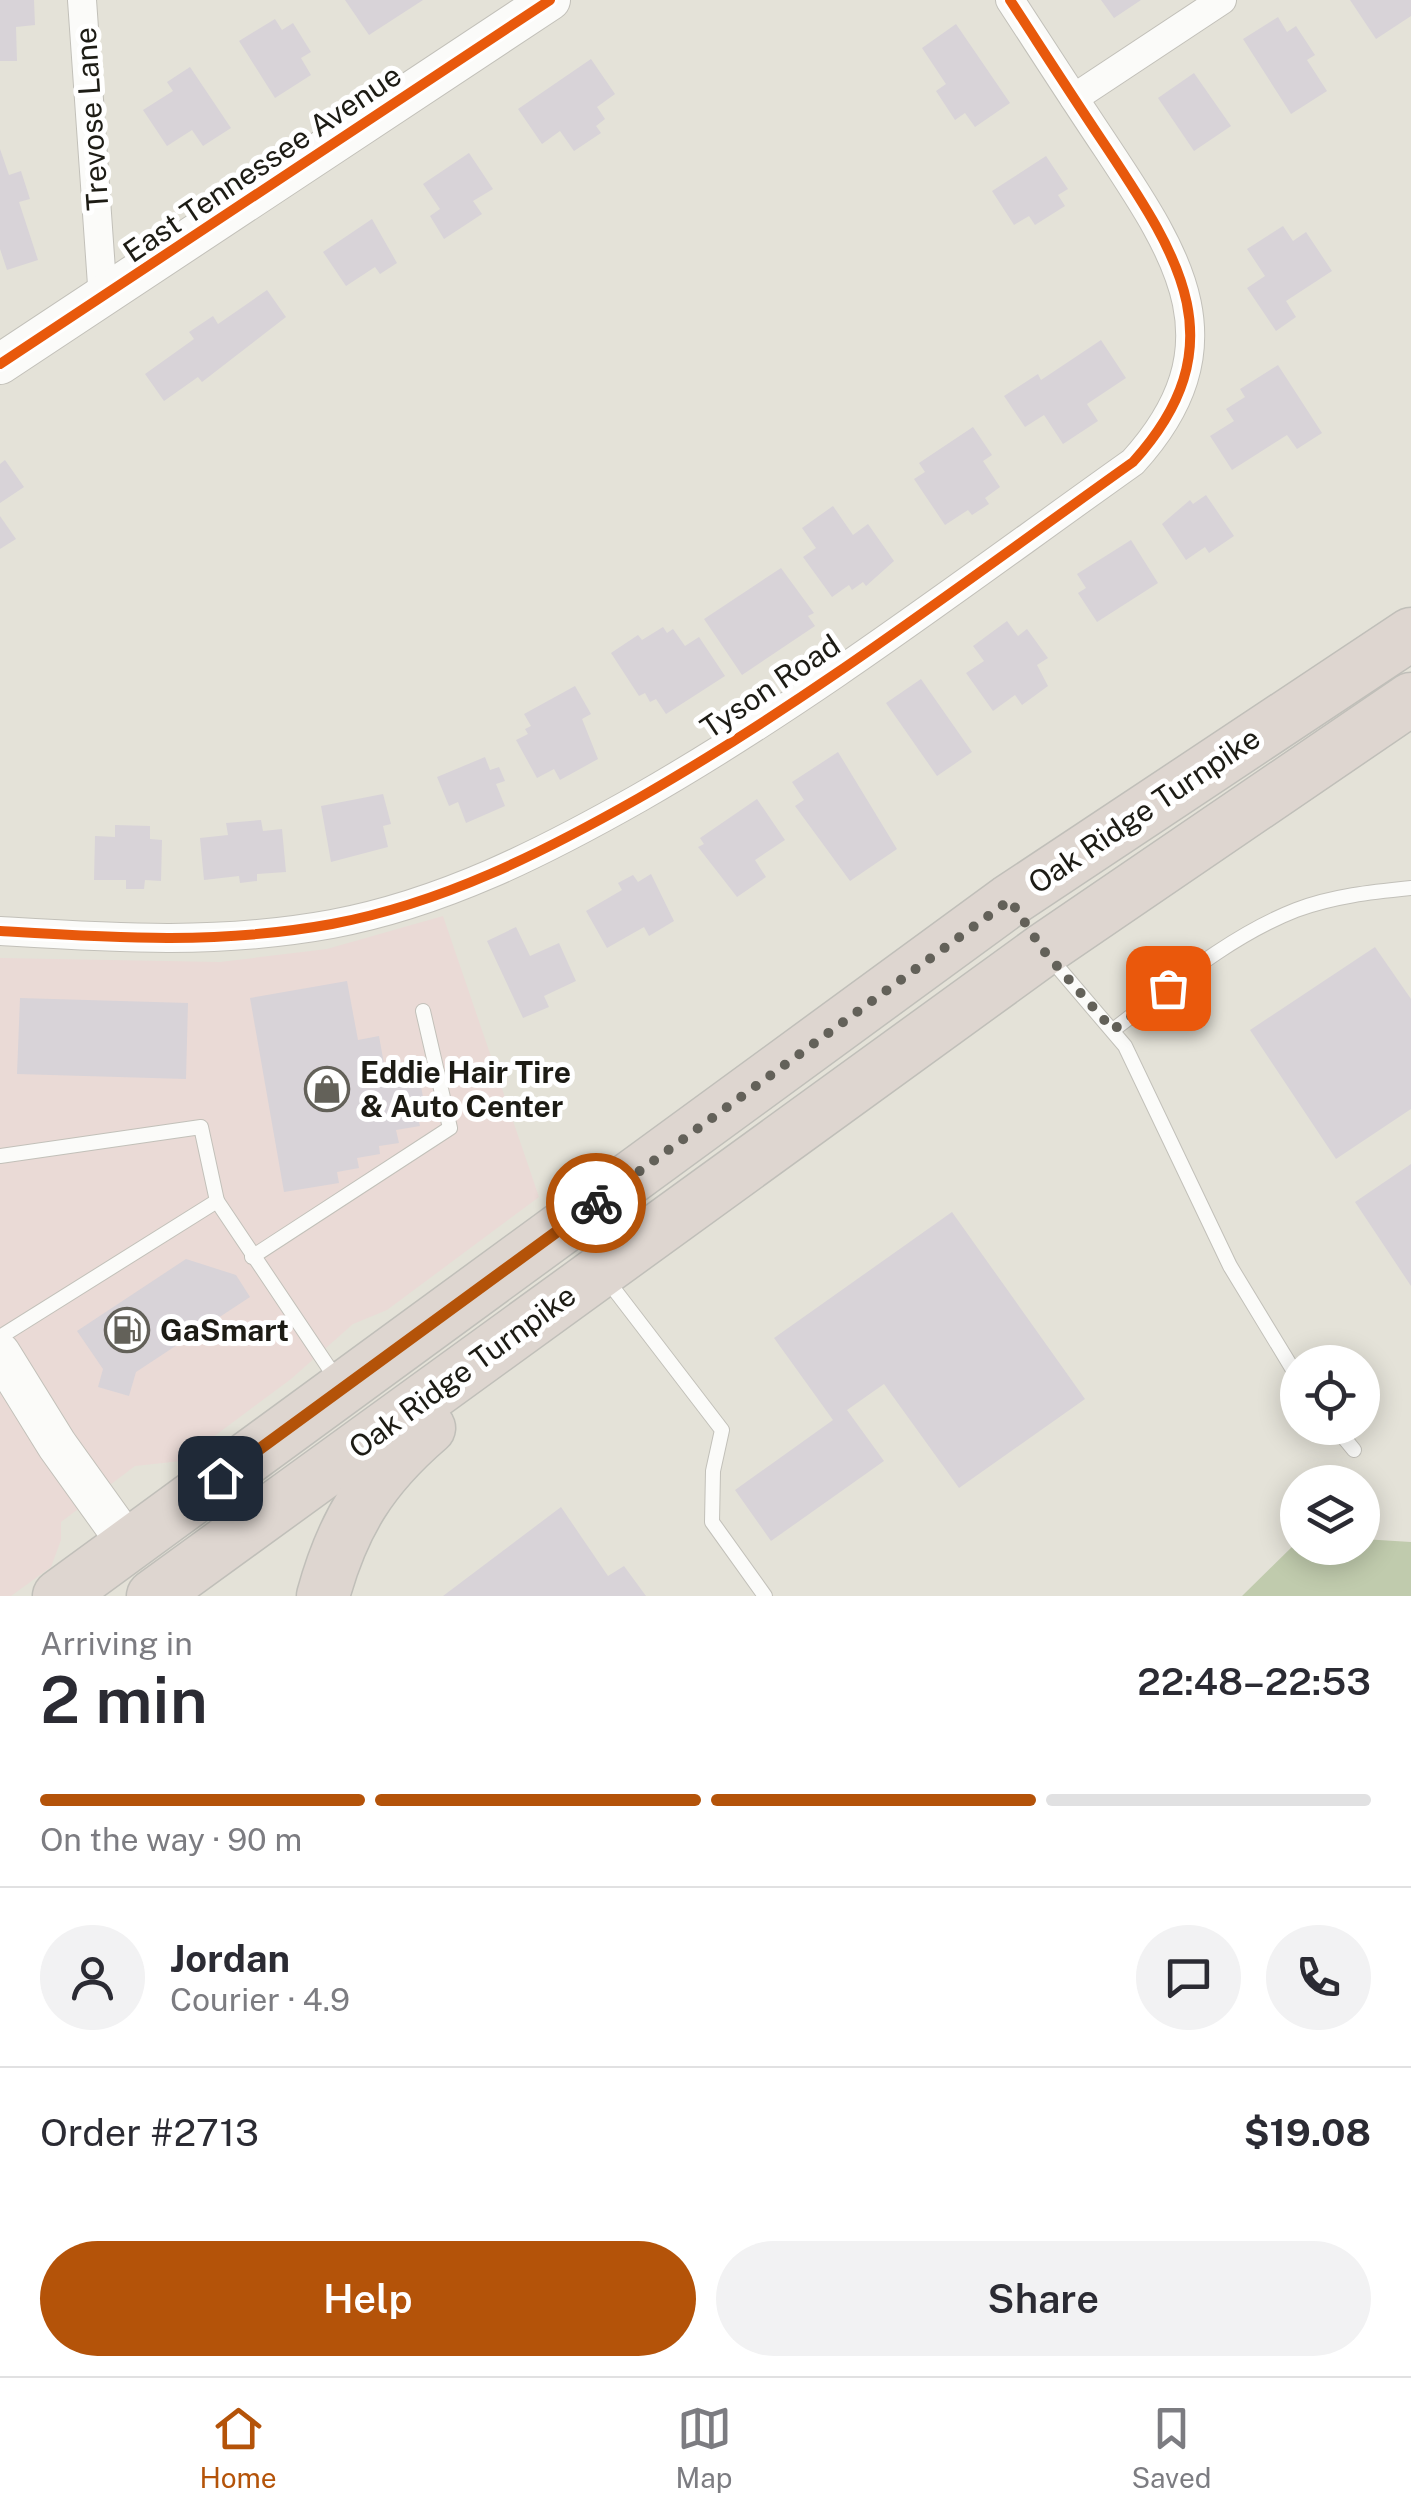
<!DOCTYPE html>
<meta charset="utf-8">
<style>
body{margin:0;font-family:"Public Sans",sans-serif;background:#f2f2f3;color:#2b2b33;height:100vh;display:flex;flex-direction:column;font-size:38px;white-space:nowrap}
*{box-sizing:border-box;margin:0}
p{font-size:32px;color:#7c7c81}
.icon{flex:none;width:55px;height:55px;fill:none;stroke:currentColor;stroke-width:2;stroke-linecap:round;stroke-linejoin:round}
.map{position:relative;height:1596px;overflow:hidden}
.details{display:flex;flex-direction:column;background:#fff;flex:1}
.details>*{flex:none}
.fabs{position:absolute;left:1280px;top:1345px;display:grid;gap:20px}
.fabs a{display:grid;place-items:center;width:100px;height:100px;border-radius:50%;background:#fff;box-shadow:0 5px 25px #0003;font-size:50px}
.pin{position:absolute;display:grid;place-items:center;width:85px;height:85px;color:#fff;margin:-42px;border-radius:20px;box-shadow:0 5px 15px #0006}
.courier{position:absolute;display:grid;place-items:center;width:100px;height:100px;margin:-50px;border:8px solid #b45309;border-radius:50%;background:#fff;color:#222;box-shadow:0 2px 12px #0007}
.summary em{font-style:normal;font-weight:600}
.summary div{display:flex;flex-direction:column-reverse}
.summary{display:flex;align-items:center;justify-content:space-between;height:170px;padding:0 40px}
h1{font-size:65px;font-weight:600;line-height:75px}
.bar{display:grid;grid-template-columns:repeat(4,1fr);gap:15px 10px;align-content:center;height:120px;padding:0 40px}
.bar i{height:12px;border-radius:8px;background:#e1e1e2}
.bar .selected{background:#b45309}
.bar p{grid-column:span 4}
.line{display:flex;align-items:center;gap:25px;padding:0 40px;border-top:2px solid #e1e1e2}
.line div{flex:1}
.round{display:grid;place-items:center;flex:none;width:105px;height:105px;border-radius:52px;background:#f2f2f3}
.button{display:flex;gap:20px;margin-top:auto;padding:20px 40px}
.button a{flex:1;height:115px;border-radius:60px;background:#b45309;color:#fff;font-size:40px;font-weight:600;line-height:115px;text-align:center}
.button a+a{background:#f2f2f3;color:#2b2b33}
.tabs{display:flex;justify-content:space-around;align-items:center;height:140px;border-top:2px solid #e1e1e2;background:#fff;font-size:28px;color:#7c7c81}
.tabs a{display:grid;justify-items:center;gap:5px}
.tabs .selected{color:#b45309}
.map>svg:first-child{display:block}
.commercial{fill:#eadad6}
.forest{fill:#c0cbad}
.building{fill:#d8d3d8}
.lines{fill:none;stroke-linecap:round;stroke-linejoin:round}
.lane-casing{stroke:#c2c0b9;stroke-width:16}
.street-casing{stroke:#c2c0b9;stroke-width:30}
.secondary-casing{stroke:#c2c0b9;stroke-width:42}
.highway-casing{stroke:#c0bfb9;stroke-width:55}
.lane{stroke:#fbfbf9;stroke-width:14}
.street{stroke:#fbfbf9;stroke-width:28}
.secondary{stroke:#fbfbf9;stroke-width:40}
.highway{stroke:#ded6d0;stroke-width:52}
.cycleway-casing{stroke:#fff;stroke-width:16}
.cycleway{stroke:#e8590c;stroke-width:10}
.done{stroke:#636159;stroke-width:10;stroke-dasharray:0 18}
.route{stroke:#b45309;stroke-width:12}
.labels{text-anchor:middle;dominant-baseline:central;stroke-width:10;stroke-linejoin:round;paint-order:stroke}
.street-label{font-size:30px;fill:#1d1c15;stroke:#fff}
.poi-label{font-size:30px;font-weight:bold;fill:#1d1c15;stroke:#fff;text-anchor:start}
</style>
<div class="map">
<svg width="1411" height="1596" viewBox="0 0 1411 1596">
<rect width="100%" height="100%" fill="#e4e2d8"/>
<polygon class="commercial" points="443,916 539,1197 387,1310 353,1324 291,1379 181,1461 135,1466 61,1522 61,1540 51,1567 11,1596 0,1596 0,958 220,962 327,949"/>
<polygon class="forest" points="1363,1539 1411,1542 1411,1596 1242,1596 1297,1542 1298,1548 1362,1548"/>
<g class="building">
<polygon points="0,0 34,0 35,25 16,27 17,61 0,61"/>
<polygon points="345,0 423,0 369,35"/>
<polygon points="1101,0 1141,0 1114,18"/>
<polygon points="1350,0 1411,0 1411,16 1376,39"/>
<polygon points="1278,17 1287,32 1296,26 1315,55 1307,60 1327,91 1291,114 1243,39"/>
<polygon points="275,19 282,30 293,23 311,52 301,58 311,75 275,98 239,41"/>
<polygon points="956,24 1010,103 975,127 965,113 955,120 936,91 946,84 922,48"/>
<polygon points="591,59 615,94 597,107 605,119 596,126 601,133 574,151 560,131 542,144 518,109"/>
<polygon points="190,67 231,128 203,146 192,130 167,146 143,110 173,91 167,82"/>
<polygon points="1194,73 1231,126 1194,151 1158,98"/>
<polygon points="0,149 9,175 21,171 30,199 19,202 38,260 7,270 0,249"/>
<polygon points="469,153 493,189 473,201 482,214 444,239 430,216 440,209 423,184"/>
<polygon points="1046,156 1068,189 1058,195 1065,206 1035,225 1029,216 1014,225 992,191"/>
<polygon points="372,219 397,263 380,274 375,267 346,286 323,252"/>
<polygon points="1283,226 1293,241 1306,232 1332,271 1286,301 1296,317 1276,331 1247,288 1265,276 1247,249"/>
<polygon points="267,290 286,317 202,382 198,377 164,401 145,374 194,339 189,332 213,316 218,324"/>
<polygon points="1101,340 1126,378 1087,404 1098,421 1063,444 1044,415 1025,427 1004,396 1038,374 1041,380"/>
<polygon points="1278,365 1322,433 1297,449 1287,435 1232,470 1210,436 1234,421 1226,409 1245,397 1240,389"/>
<polygon points="973,427 992,455 983,461 1000,487 985,498 989,504 972,515 968,510 945,525 914,479 925,472 919,463"/>
<polygon points="5,460 24,487 0,503 0,464"/>
<polygon points="1206,495 1234,536 1209,553 1205,547 1186,560 1162,524 1190,500 1193,504"/>
<polygon points="833,506 853,535 868,524 894,561 866,586 863,582 852,590 849,585 832,597 803,557 816,548 802,528"/>
<polygon points="0,516 16,539 0,549"/>
<polygon points="1131,540 1158,583 1097,622 1078,593 1086,588 1077,574"/>
<polygon points="781,568 814,613 808,616 815,626 742,675 704,619"/>
<polygon points="1007,621 1018,636 1027,629 1048,658 1037,665 1048,686 1022,705 1015,695 993,711 966,673 984,661 973,646"/>
<polygon points="663,627 667,633 673,629 685,646 699,637 725,676 666,714 656,699 650,702 645,693 639,696 611,653 638,635 642,640"/>
<polygon points="921,679 972,752 937,776 886,703"/>
<polygon points="575,686 591,714 582,719 598,759 560,780 554,769 537,778 516,740 528,734 525,729 531,726 524,714"/>
<polygon points="838,752 897,849 850,881 795,806 804,800 792,782"/>
<polygon points="485,757 490,770 499,767 505,781 496,784 505,806 466,823 458,802 449,806 437,777"/>
<polygon points="383,794 391,824 383,826 388,847 331,862 321,806"/>
<polygon points="757,799 785,840 755,860 766,877 737,897 698,847 704,844 700,838"/>
<polygon points="261,820 263,831 282,829 286,872 257,874 257,881 240,883 239,876 204,880 200,838 228,835 226,823"/>
<polygon points="115,825 150,826 150,839 162,840 161,881 145,880 144,889 126,889 126,880 94,880 95,836 115,837"/>
<polygon points="651,874 674,921 649,936 644,927 607,948 586,911 622,890 618,883 633,875 638,882"/>
<polygon points="516,927 530,956 559,943 576,981 544,996 549,1007 523,1018 487,941"/>
<polygon points="1375,947 1411,999 1411,1109 1336,1159 1250,1030"/>
<polygon points="347,981 358,1040 379,1036 386,1075 410,1071 412,1082 420,1081 426,1113 417,1114 420,1126 396,1130 399,1143 379,1146 380,1154 357,1158 359,1168 337,1172 339,1183 284,1192 250,998"/>
<polygon points="20,998 188,1003 186,1079 17,1074"/>
<polygon points="1411,1164 1411,1286 1355,1202"/>
<polygon points="952,1212 1085,1399 959,1488 884,1384 847,1410 884,1461 771,1541 735,1490 833,1420 774,1338"/>
<polygon points="186,1259 236,1275 250,1297 136,1372 129,1396 98,1387 103,1369 77,1331"/>
<polygon points="561,1507 608,1576 624,1566 646,1596 443,1596"/>
</g>
<g class="lines">
<defs>
<g id="lane">
<polyline points="1050,958 1125,1046 1230,1266 1298,1378"/>
<path d="M1113 1030C1170 987 1229 936 1296 910 1333 896 1372 892 1411 888"/>
<polyline points="0,1156 201,1127 217,1201"/>
<polyline points="252,1257 450,1128 423,1011"/>
<polyline points="607,1280 722,1430 713,1471 712,1522 765,1596"/>
<polyline points="0,1337 217,1201 337,1380"/>
<polyline points="1336,1428 1354,1450"/>
</g>
<g id="street">
<polyline points="82,0 103,299"/>
<polyline points="1074,98 1222,0"/>
<path d="M0 931C115 938 217 945 332 924 443 903 542 853 639 798 812 699 971 577 1133 462 1238 346 1180 258 1107 148 1074 99 1042 49 1010 0"/>
</g>
<g id="secondary">
<polyline points="0,364 550,0"/>
<polyline points="0,1353 57,1445 128,1544"/>
</g>
<g id="highway">
<polyline points="59,1596 1009,901 1411,634"/>
<polyline points="153,1596 1043,950 1411,699"/>
<path d="M323 1596C343 1523 372 1477 429 1428"/>
</g>
</defs>
<use href="#lane" class="lane-casing"/>
<use href="#street" class="street-casing"/>
<use href="#secondary" class="secondary-casing"/>
<use href="#highway" class="highway-casing"/>
<use href="#lane" class="lane"/>
<use href="#street" class="street"/>
<use href="#secondary" class="secondary"/>
<use href="#highway" class="highway"/>
<defs>
<g id="cycleway">
<polyline points="0,364 550,0"/>
<path d="M0 931C115 938 217 945 332 924 443 903 542 853 639 798 812 699 971 577 1133 462 1238 346 1180 258 1107 148 1074 99 1042 49 1010 0"/>
</g>
</defs>
<use href="#cycleway" class="cycleway-casing"/>
<use href="#cycleway" class="cycleway"/>
</g>
<g class="lines">
<polyline class="done" points="596,1203 1010,900 1043,950 1113,1030 1168,988"/>
<polyline class="route" points="220,1478 596,1203"/>
</g>
<defs>
<symbol id="shop-ring" viewBox="-11 -11 22 22"><circle r="9.5" fill="#fff" stroke="#636159" stroke-width="1.5"/><path d="M-5-2.5h2.3a2.7 3.5 0 0 1 5.4 0H5L5.5 6h-11ZM-1.5-2.5h3a1.5 2.3 0 0 0-3 0Z" fill="#636159"/></symbol>
<symbol id="fuel-ring" viewBox="-11 -11 22 22"><circle r="9.5" fill="#fff" stroke="#636159" stroke-width="1.5"/><path d="M-5.5-6h7V0h2V4h1.3V-2.5L3-4.5l.8-.8L6-3V5H2.5V1h-1V6h-7ZM-4.2-4.7v3.2H.2V-4.7Z" fill="#636159"/></symbol>
</defs>
<g fill-rule="evenodd">
<use href="#shop-ring" x="302" y="1064" width="50" height="50"/>
<use href="#fuel-ring" x="102" y="1305" width="50" height="50"/>
</g>
<g class="labels">
<g class="street-label">
<text transform="translate(91 119) rotate(-94)">Trevose Lane</text>
<text transform="translate(262 163) rotate(-34)">East Tennessee Avenue</text>
<text transform="translate(770 686) rotate(-34)">Tyson Road</text>
<text transform="translate(1144 810) rotate(-34)">Oak Ridge Turnpike</text>
<text transform="translate(462 1371) rotate(-36)">Oak Ridge Turnpike</text>
</g>
<g class="poi-label">
<text x="360" y="1072">Eddie Hair Tire<tspan x="360" dy="34">&amp; Auto Center</tspan></text>
<text x="160" y="1330">GaSmart</text>
</g>
</g>
</svg>
<div class="fabs">
<a><svg class="icon" aria-label="locate" viewBox="0 0 24 24"><circle cx="12" cy="12" r="6"/><path d="M12 2v4M12 18v4M2 12h4M18 12h4"/></svg></a>
<a><svg class="icon" aria-label="layers" viewBox="0 0 24 24"><path d="M12 4l9 5-9 5-9-5zM3 14l9 5 9-5"/></svg></a>
</div>
<div class="pin" style="left:1168px;top:988px;background:#ea580c"><svg class="icon" aria-label="bag" viewBox="0 0 24 24"><path d="M5 8h14l-1 12H6zM9 8a3 3 0 0 1 6 0"/></svg></div>
<div class="pin" style="left:220px;top:1478px;background:#1f2937"><svg class="icon" aria-label="home" viewBox="0 0 24 24"><path d="M3 11l9-7 9 7M6 9v11h12V9"/></svg></div>
<div class="courier" style="left:596px;top:1203px"><svg class="icon" aria-label="bike" viewBox="0 0 24 24"><circle cx="6" cy="16" r="4"/><circle cx="18" cy="16" r="4"/><path d="M6 16l4-8h5l3 8M10 8l3 8H6M13 5h3"/></svg></div>
</div>
<section class="details">
<div class="summary"><div><h1>2 min</h1><p>Arriving in</p></div><em>22:48–22:53</em></div>
<div class="bar"><i class="selected"></i><i class="selected"></i><i class="selected"></i><i></i><p>On the way · 90 m</p></div>
<div class="line" style="height:180px"><a class="round"><svg class="icon" aria-label="person" viewBox="0 0 24 24"><circle cx="12" cy="8" r="4"/><path d="M4 21q1-7 8-7t8 7"/></svg></a><div><b>Jordan</b><p>Courier · 4.9</p></div><a class="round"><svg class="icon" aria-label="chat" viewBox="0 0 24 24"><path d="M4 5h16v11H9l-5 4z"/></svg></a><a class="round"><svg class="icon" aria-label="phone" viewBox="0 0 24 24"><path d="M5 4h4l2 5-3 2q2 4 5 5l2-3 5 2v4C11 20 4 13 5 4z"/></svg></a></div>
<div class="line" style="height:130px"><div>Order #2713</div><b>$19.08</b></div>
<div class="button"><a>Help</a><a>Share</a></div>
</section>
<nav class="tabs">
<a class="selected"><svg class="icon" aria-label="home" viewBox="0 0 24 24"><path d="M3 11l9-7 9 7M6 9v11h12V9"/></svg>Home</a>
<a><svg class="icon" aria-label="map" viewBox="0 0 24 24"><path d="M3 6l6-2 6 2 6-2v14l-6 2-6-2-6 2zM9 4v14M15 6v14"/></svg>Map</a>
<a><svg class="icon" aria-label="saved" viewBox="0 0 24 24"><path d="M7 4h10v16l-5-4-5 4z"/></svg>Saved</a>
</nav>
